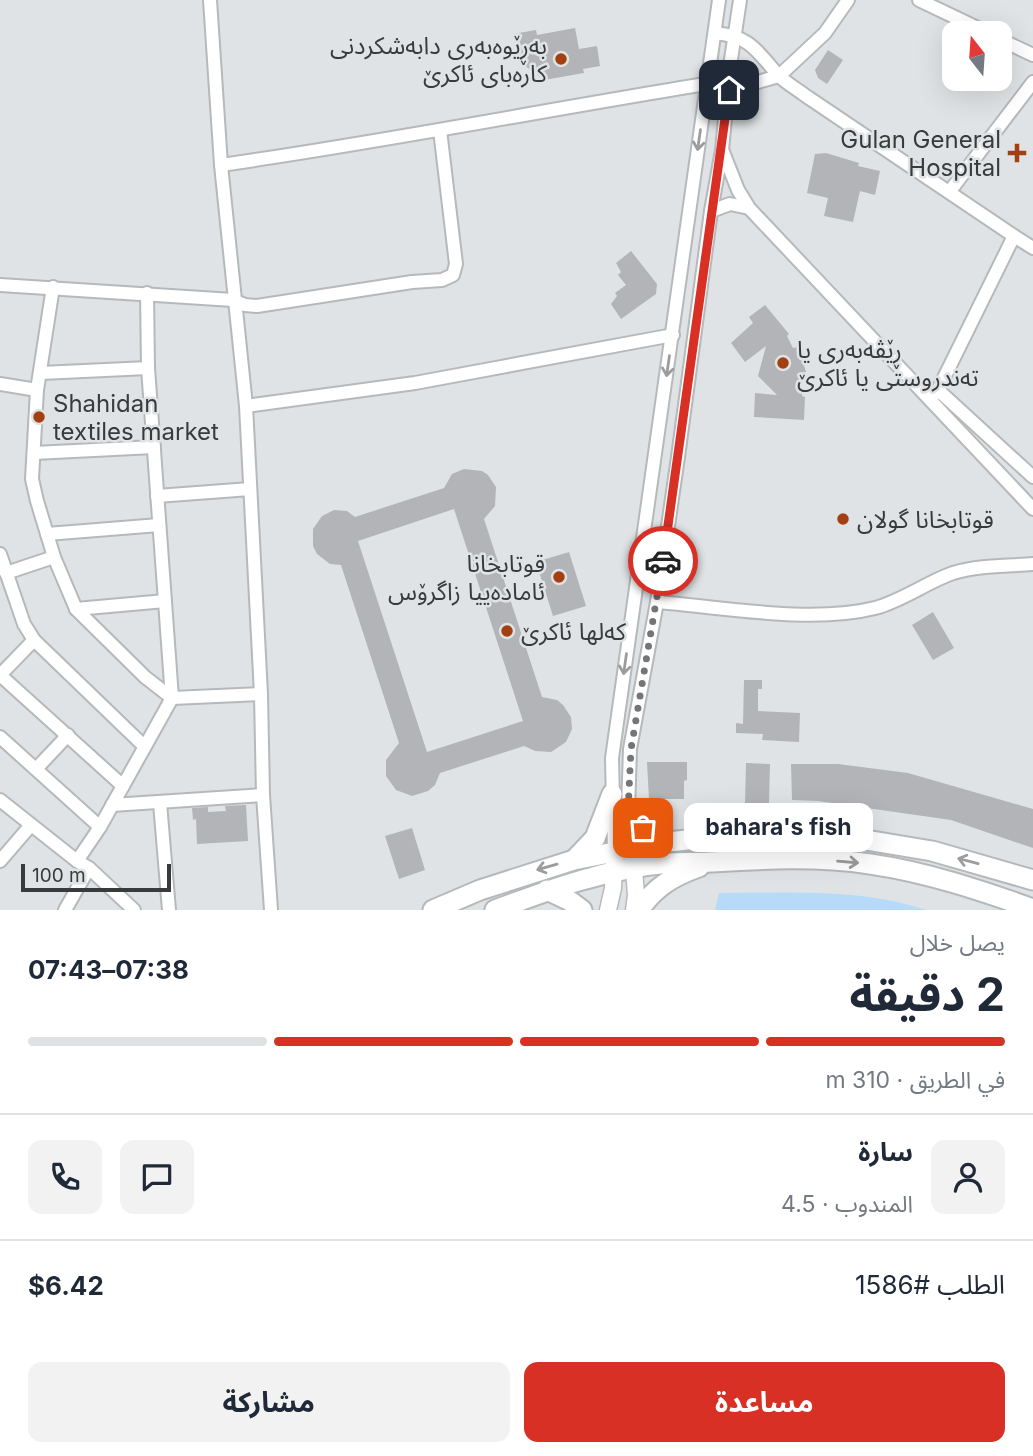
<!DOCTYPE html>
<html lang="ar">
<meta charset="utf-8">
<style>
body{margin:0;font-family:Inter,"Noto Sans Arabic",sans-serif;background:#f2f2f3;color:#1f2937;direction:rtl;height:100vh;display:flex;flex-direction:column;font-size:26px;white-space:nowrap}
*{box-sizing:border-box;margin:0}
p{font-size:23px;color:#747a83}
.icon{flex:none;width:38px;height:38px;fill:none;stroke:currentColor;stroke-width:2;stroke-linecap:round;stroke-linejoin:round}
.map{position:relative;height:910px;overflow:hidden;direction:ltr}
.details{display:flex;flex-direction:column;background:#fff;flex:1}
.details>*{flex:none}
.needle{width:46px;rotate:343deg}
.fabs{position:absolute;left:942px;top:21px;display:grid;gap:14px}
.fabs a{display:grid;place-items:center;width:70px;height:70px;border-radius:14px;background:#fff;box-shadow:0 7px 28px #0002;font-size:35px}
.scale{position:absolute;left:21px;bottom:18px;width:150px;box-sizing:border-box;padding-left:7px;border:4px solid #393a3b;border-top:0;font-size:19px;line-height:24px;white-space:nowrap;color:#393a3b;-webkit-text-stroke:5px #e0e3e5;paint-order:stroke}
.pin{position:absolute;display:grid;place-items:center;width:60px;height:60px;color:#fff;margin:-30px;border-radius:14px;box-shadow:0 4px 10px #0006}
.courier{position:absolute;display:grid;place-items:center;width:70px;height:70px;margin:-35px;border:5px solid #d93025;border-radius:50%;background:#fff;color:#222;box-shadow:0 2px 9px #0007}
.bubble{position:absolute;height:49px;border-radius:14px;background:#fff;box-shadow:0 7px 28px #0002;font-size:23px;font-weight:700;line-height:49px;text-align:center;direction:rtl}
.head em{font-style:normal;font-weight:700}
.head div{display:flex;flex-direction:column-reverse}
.head{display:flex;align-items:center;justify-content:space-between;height:119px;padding:0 28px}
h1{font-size:46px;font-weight:700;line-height:52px}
.bar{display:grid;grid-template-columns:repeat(4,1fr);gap:10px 7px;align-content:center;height:84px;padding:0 28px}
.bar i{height:9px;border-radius:5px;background:#e0e1e3}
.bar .selected{background:#d93025}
.bar p{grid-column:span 4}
.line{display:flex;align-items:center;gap:18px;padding:0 28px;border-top:2px solid #e0e1e3}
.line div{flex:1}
.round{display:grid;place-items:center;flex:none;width:74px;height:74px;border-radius:14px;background:#f2f2f3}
.button{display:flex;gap:14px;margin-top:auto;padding:14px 28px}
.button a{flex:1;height:80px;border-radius:14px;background:#d93025;color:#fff;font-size:28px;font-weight:700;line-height:80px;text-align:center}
.button a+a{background:#f2f2f3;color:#1f2937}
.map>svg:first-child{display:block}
.green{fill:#b6daf8}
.building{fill:#b2b4b7;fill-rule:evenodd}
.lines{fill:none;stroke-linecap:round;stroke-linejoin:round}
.minor-casing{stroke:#b6b9bb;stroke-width:16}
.major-casing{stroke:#b6b9bb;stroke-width:19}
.highway-casing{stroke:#b6b9bb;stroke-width:23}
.minor{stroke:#fff;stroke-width:12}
.major{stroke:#fff;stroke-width:16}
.highway{stroke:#fff;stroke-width:19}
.oneway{stroke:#9c9c9d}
.done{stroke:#737576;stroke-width:7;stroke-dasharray:0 12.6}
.route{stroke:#d93025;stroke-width:9}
.poi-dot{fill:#a43f12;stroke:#e0e3e5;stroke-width:2.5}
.labels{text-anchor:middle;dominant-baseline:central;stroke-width:5;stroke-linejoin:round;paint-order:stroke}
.poi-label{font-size:24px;fill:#393a3b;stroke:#e0e3e5;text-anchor:start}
</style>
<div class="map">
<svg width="1033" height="910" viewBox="0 0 1033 910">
<rect width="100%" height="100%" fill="#e0e3e5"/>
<path class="green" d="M719 893C788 893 860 888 926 910H715Z"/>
<g class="building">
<polygon points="575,28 579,49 597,46 600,66 583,69 584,73 544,80 524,65 521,52 517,53 513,34 536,30 537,35"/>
<polygon points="828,50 843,60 827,84 818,78 815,70"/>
<polygon points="826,153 859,163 858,166 880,171 875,195 860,191 853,222 824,216 828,198 807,193 815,154"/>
<polygon points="631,251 657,284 656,294 621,319 611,304 617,296 615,293 626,285 618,275 621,272 616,263"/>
<polygon points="765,305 789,334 787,336 793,348 798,347 806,372 802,373 802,396 805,397 804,420 754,417 755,393 777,395 758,376 766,346 745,362 731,343 753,323 749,317"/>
<path d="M464 469 482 471 488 475 496 487 495 506 484 519 542 697 557 700 563 705 571 717 572 729 566 742 551 752 535 751 524 746 440 773 435 785 428 791 412 796 396 790 386 776V760L399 743 341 565 330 564 317 554 313 546V529L322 516 334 510 347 511 355 517 444 488 452 474ZM454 509 523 721 427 752 358 541Z"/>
<polygon points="569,552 586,606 553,616 536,562"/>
<polygon points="933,612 954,648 933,660 912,625"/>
<polygon points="744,680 762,680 762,689 758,689 758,711 800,713 799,742 762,740 763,734 736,733 736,723 743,724"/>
<polygon points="647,762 687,762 687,780 684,781 684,799 649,799"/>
<polygon points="746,763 770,764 769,803 745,803"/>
<polygon points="791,764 838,764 908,773 1033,809 1033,848 951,820 818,801 792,800"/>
<polygon points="246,805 248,841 197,844 196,819 193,820 192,808 208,807 208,812 226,811 225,806"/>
<polygon points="412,828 425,870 399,879 385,836"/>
</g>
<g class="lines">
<defs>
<g id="minor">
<polyline points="210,0 221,165 246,406 261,694 263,795 271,910"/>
<polyline points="919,0 988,33"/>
<path d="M715 33C750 36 757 51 778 75 786 83 797 89 806 96L1014 236 938 390 930 399"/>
<polyline points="999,39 1033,55"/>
<polyline points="729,90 779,76 825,33 848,0"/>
<polyline points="723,152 738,190 749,208 1033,509"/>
<path d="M221 165C383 142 544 110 706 84"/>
<polyline points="950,191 1033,82"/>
<polyline points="711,211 730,204 749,208"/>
<polyline points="1014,236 1033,248"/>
<polyline points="0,285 233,300 245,305 257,306 412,282 442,280 453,275 456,264 440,130"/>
<polyline points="53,287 37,390 32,479 37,501 54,557 76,609 145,677 172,698 261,694"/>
<polyline points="41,373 148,368"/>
<polyline points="0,384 37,390"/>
<polyline points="938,390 1033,477"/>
<polyline points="246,406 415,383 673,335"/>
<polyline points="34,453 154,447"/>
<polyline points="157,496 250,489"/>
<polyline points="47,534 159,525"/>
<polyline points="0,554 24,624 34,640 144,746"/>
<polyline points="6,573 54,557"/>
<path d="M657 602C722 607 812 624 875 608 902 601 927 582 953 573 979 565 1007 566 1033 564"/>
<polyline points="76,609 165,601"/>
<polyline points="0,675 123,786"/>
<polyline points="0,675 34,640"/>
<polyline points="0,737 100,827"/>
<polyline points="36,769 68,735"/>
<polyline points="0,800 77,861 89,868 134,910"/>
<polyline points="160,803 169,910"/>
<polyline points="112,805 263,795"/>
<polyline points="632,847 628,811 630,749 657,602 678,457 711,211 722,150 730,66 740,0"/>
<polyline points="614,850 612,758 719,0"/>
<polyline points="0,861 31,825"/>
<polyline points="77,861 100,827 172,698 148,368 147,293"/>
<polyline points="65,910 89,868"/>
</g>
<g id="major">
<polyline points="633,857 636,895 634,910"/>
<polyline points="608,910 613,888 614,861"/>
</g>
<g id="highway">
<polyline points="628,811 643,828 659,843"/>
<polyline points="576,858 595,838 612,794"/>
<polyline points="547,890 570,901 582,910"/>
<polyline points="433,910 480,890 574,860 659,843 723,836 866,840 932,851 1033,880"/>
<path d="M495 910C551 889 609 868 669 863 683 862 697 863 711 862 764 859 816 856 870 864 926 872 980 890 1033 909"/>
<path d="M639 910C655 887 673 876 699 867"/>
</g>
</defs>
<use href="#minor" class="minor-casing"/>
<use href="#major" class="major-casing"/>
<use href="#highway" class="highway-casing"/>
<use href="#minor" class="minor"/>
<use href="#major" class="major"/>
<use href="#highway" class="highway"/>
</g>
<defs><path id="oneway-shaft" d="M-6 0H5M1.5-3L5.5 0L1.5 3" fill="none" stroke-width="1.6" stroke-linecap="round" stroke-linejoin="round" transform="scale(1.75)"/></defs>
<g class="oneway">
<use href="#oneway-shaft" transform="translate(699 140) rotate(98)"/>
<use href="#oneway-shaft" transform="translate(668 366) rotate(98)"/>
<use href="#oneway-shaft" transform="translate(625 664) rotate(98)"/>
<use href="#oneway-shaft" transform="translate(968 861) rotate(-165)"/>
<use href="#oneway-shaft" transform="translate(848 862) rotate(5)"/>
<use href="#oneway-shaft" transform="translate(547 867) rotate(164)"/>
</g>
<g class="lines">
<polyline class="done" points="643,828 628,811 631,749 663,561"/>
<polyline class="route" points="663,561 729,90"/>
</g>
<g class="poi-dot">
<circle cx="561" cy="59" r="7"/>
<path d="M1013.5 142.5h7v7h7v7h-7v7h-7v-7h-7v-7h7z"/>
<circle cx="783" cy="363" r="7"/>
<circle cx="39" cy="417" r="7"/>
<circle cx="843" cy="519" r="7"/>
<circle cx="559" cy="577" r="7"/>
<circle cx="507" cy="631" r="7"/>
</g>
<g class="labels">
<g class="poi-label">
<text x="547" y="45" text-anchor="end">بەڕێوەبەری دابەشکردنی<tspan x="547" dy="28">کارەبای ئاکرێ</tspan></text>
<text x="1001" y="139" text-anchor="end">Gulan General<tspan x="1001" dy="28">Hospital</tspan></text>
<text x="797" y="349">ڕێڤەبەری یا<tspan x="797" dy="28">تەندروستی یا ئاکرێ</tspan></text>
<text x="53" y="403">Shahidan<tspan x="53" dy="28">textiles market</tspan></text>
<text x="857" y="519">قوتابخانا گولان</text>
<text x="545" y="563" text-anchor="end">قوتابخانا<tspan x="545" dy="28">ئامادەییا زاگرۆس</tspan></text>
<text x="521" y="631">کەلها ئاکرێ</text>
</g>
</g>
</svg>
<div class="fabs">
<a><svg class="needle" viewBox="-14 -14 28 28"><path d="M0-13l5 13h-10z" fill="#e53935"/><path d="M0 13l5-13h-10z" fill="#747a83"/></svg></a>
</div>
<div class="scale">100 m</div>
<div class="pin" style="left:643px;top:828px;background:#ea580c"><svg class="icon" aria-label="bag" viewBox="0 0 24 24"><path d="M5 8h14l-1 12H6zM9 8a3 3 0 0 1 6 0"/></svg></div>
<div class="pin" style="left:729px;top:90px;background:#1f2937"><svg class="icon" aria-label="home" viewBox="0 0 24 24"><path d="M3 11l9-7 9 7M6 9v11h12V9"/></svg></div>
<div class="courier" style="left:663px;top:561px"><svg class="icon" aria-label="car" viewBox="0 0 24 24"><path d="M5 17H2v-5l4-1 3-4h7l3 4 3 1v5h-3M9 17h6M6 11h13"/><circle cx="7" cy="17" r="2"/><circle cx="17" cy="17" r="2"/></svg></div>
<div class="bubble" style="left:684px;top:803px;width:189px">bahara's fish</div>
</div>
<section class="details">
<div class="head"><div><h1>2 دقيقة</h1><p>يصل خلال</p></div><em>07:38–07:43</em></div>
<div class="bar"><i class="selected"></i><i class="selected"></i><i class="selected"></i><i></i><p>في الطريق · 310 m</p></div>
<div class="line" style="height:126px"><a class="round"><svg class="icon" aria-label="person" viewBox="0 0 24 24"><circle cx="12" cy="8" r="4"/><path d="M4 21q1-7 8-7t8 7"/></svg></a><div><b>سارة</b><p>المندوب · 4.5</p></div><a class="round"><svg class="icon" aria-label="chat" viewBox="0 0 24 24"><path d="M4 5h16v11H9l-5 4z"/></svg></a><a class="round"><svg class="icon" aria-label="phone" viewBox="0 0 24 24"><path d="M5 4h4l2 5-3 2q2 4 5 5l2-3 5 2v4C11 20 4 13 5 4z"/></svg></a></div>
<div class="line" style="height:91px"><div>الطلب #1586</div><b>$6.42</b></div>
<div class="button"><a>مساعدة</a><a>مشاركة</a></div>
</section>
